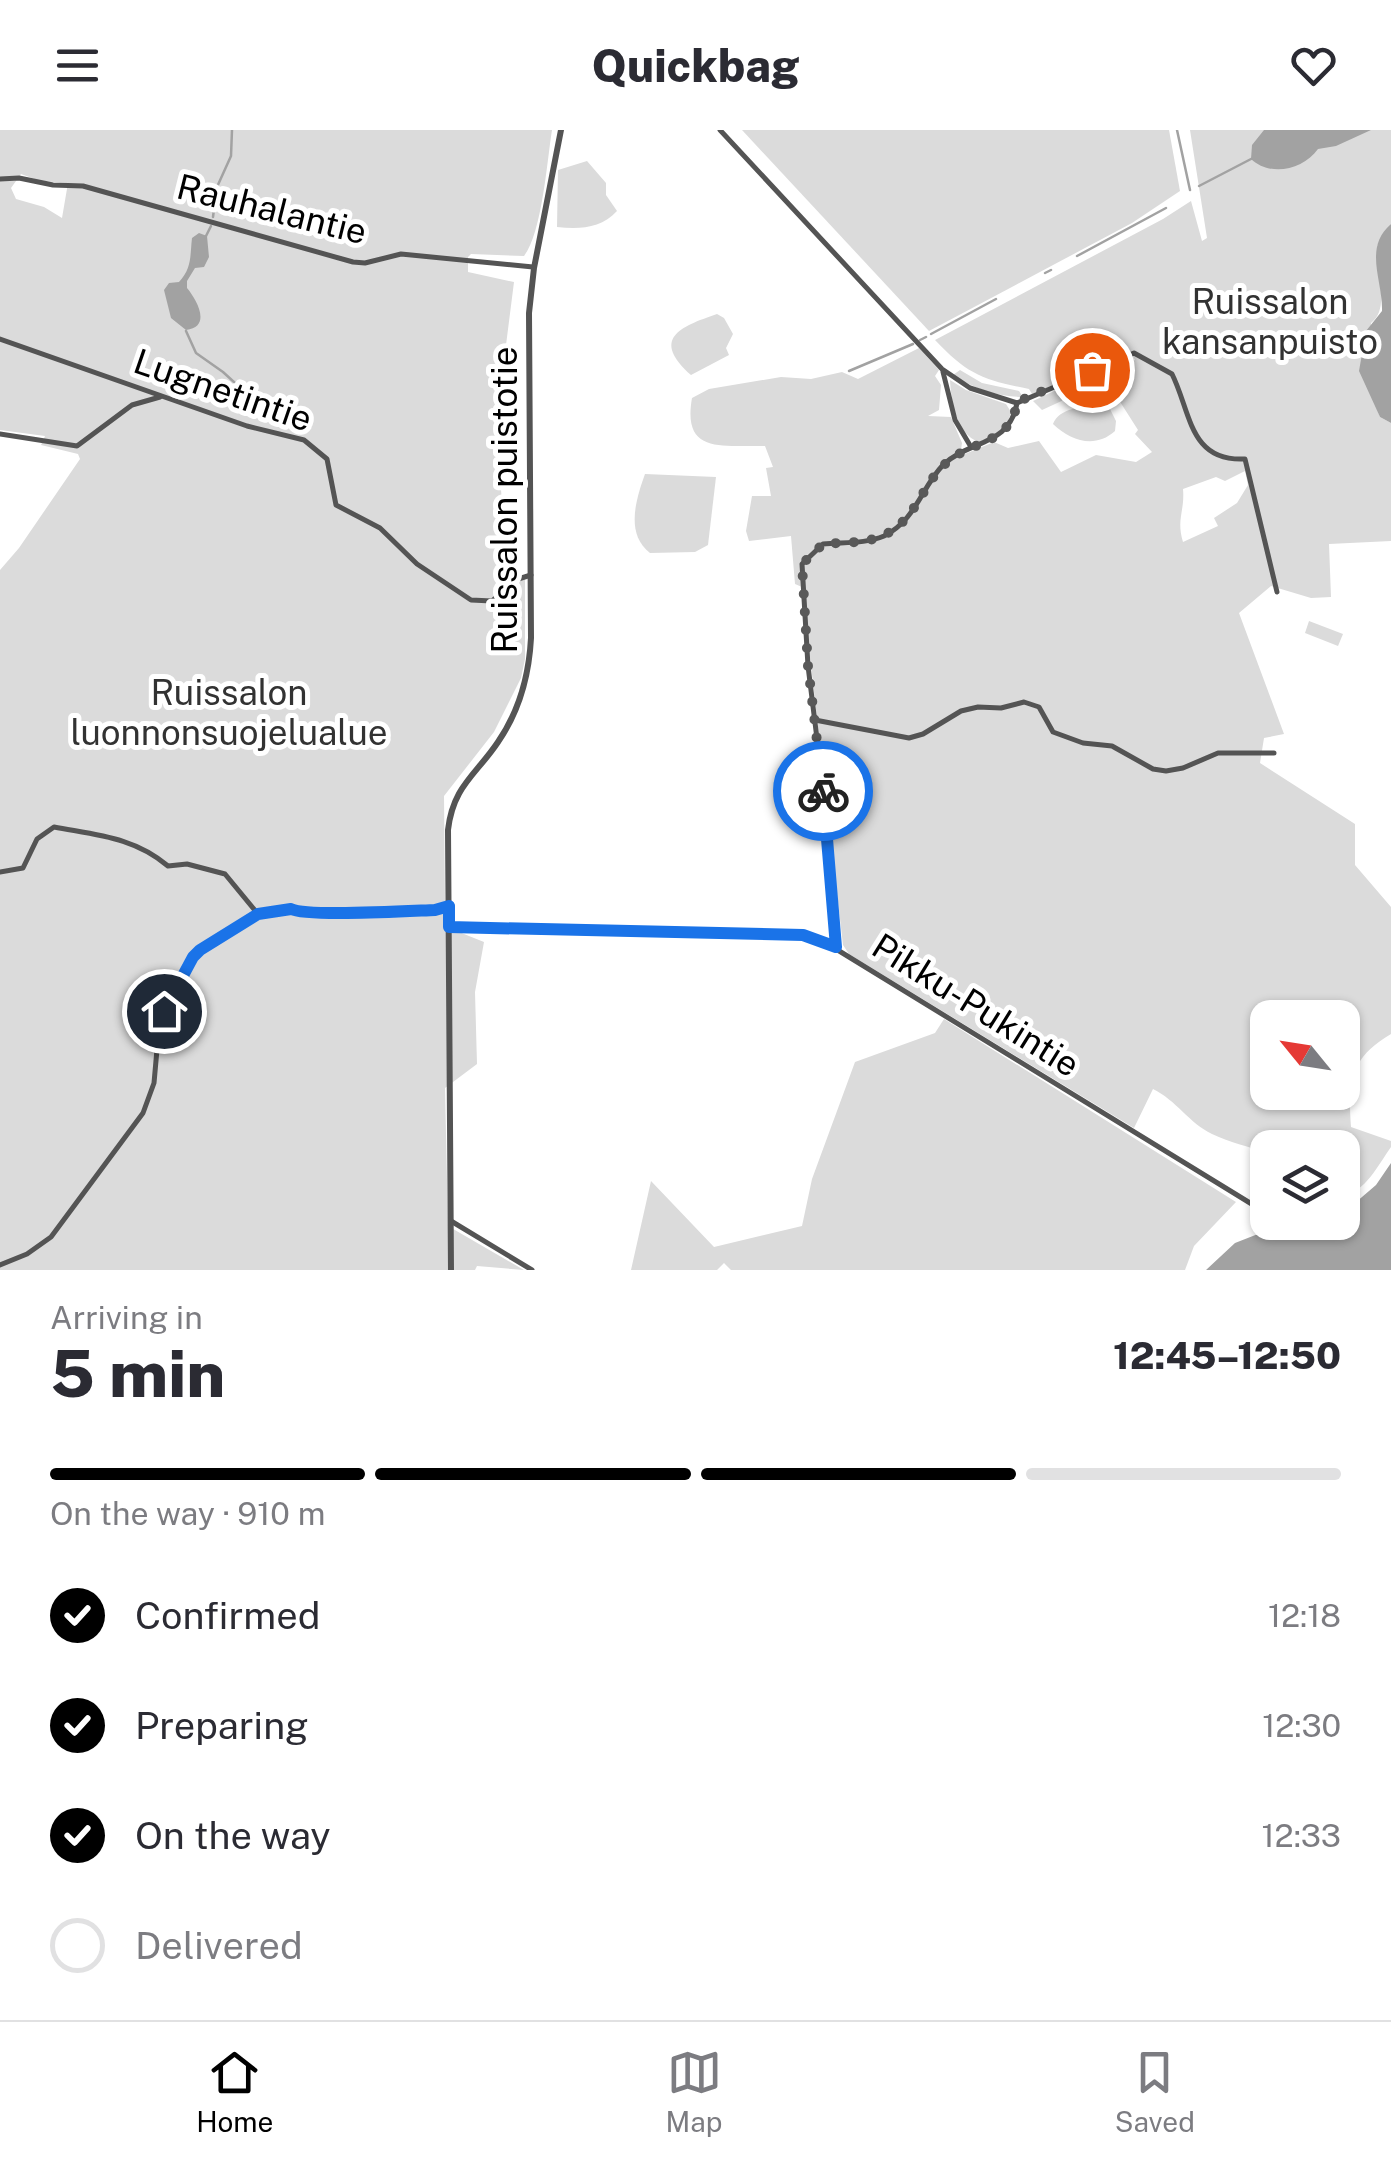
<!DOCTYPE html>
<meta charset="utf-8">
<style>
body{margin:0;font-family:"Public Sans",sans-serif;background:#f2f2f3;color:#2b2b33;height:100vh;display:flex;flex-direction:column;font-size:38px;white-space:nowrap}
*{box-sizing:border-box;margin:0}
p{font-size:32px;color:#7c7c81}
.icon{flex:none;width:55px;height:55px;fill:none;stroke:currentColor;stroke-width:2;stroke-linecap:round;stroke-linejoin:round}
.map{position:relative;height:1140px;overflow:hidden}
.panel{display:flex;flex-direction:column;background:#fff;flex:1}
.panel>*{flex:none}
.needle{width:65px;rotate:300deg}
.controls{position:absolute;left:1250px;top:870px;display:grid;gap:20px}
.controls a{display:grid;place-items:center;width:110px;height:110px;border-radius:20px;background:#fff;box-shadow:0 2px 8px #0004;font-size:50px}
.pin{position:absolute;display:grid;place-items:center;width:85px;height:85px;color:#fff;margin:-42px;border:5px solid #fff;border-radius:50%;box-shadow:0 2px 10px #0007}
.courier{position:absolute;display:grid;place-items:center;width:100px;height:100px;margin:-50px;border:8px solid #1a73e8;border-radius:50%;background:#fff;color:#222;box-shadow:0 2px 12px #0007}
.headline em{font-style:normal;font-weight:800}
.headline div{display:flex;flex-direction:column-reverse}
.headline{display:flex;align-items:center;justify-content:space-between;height:170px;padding:0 50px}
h1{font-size:65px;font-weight:800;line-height:75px}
.bar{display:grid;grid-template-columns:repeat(4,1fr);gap:15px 10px;align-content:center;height:120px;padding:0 50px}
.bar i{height:12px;border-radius:8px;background:#e1e1e2}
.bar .active{background:#000}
.bar p{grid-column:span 4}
ol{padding:0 50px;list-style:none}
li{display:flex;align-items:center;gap:30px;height:110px}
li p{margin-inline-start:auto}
li .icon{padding:10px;border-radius:50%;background:#000;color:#fff;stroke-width:4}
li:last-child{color:#7c7c81}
li i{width:55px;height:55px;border:5px solid #e1e1e2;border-radius:50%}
header{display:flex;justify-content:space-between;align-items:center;height:130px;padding:0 50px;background:#fff;font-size:45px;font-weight:800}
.tabs{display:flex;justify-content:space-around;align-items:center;height:140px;border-top:2px solid #e1e1e2;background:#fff;font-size:28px;color:#7c7c81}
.tabs a{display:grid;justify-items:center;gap:5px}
.tabs .active{color:#000}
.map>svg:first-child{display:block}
.green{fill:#dbdbdb;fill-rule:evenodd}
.water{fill:#a2a2a2}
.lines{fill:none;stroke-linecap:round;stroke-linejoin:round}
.stream{stroke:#a2a2a2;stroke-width:2.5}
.minor{stroke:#545454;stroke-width:5}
.tertiary{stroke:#545454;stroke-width:6}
.done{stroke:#595959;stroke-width:10;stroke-dasharray:0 18}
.route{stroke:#1a73e8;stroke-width:12}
.labels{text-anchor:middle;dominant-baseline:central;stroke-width:10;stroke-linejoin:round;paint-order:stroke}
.street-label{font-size:35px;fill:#000;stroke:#fff}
.park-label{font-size:35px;fill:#323232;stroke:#fff}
</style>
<header><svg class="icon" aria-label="menu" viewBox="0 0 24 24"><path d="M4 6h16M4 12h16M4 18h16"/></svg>Quickbag<svg class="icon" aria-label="heart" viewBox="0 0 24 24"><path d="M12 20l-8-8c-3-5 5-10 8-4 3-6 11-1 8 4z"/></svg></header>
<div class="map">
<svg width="1391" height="1140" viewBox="0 0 1391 1140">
<rect width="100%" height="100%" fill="#fff"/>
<g class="green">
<path d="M0 0H552C547 31 542 103 524 126L471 124 468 127V142L514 152 496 294 506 425 502 439 525 448V529L521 548 494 602 444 666 445 774 459 802 484 812 475 862 477 934 445 958 448 1096 524 1140 477 1136 475 1140H0V440L19 418 80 329 78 324 41 315 45 306 0 300ZM21 44 40 51 68 53 62 88 44 77 16 69 11 58Z"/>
<polygon points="742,0 1169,0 1180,61 1132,93 929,201"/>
<path d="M1190 0H1391C1391 15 1391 84 1391 94 1386 104 1378 107 1377 120 1375 143 1391 178 1371 193L1374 271 1380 287 1391 293V411L1329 414 1331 467 1311 468 1271 456 1239 483 1284 604 1264 608 1260 633 1355 694V735L1391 777V904C1349 929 1348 952 1351 997L1391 1011V1017C1377 1037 1366 1060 1343 1067L1342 1018H1268L1267 1024C1250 1016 1230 1013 1212 1004 1189 993 1176 970 1153 959L1134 998 849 824 843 815 802 457 795 454 791 406 749 411 746 401 752 366H771L766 338 773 337 765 316C722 315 682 325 692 268L709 259 781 247 811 249 842 242 858 249 919 218 939 240 935 246 941 255 939 280 928 286 951 287 962 313 960 326 994 312 1008 318 1039 311 1061 342 1096 325 1136 332 1152 322 1135 304 1138 300 1103 245 1135 230 1131 222 1093 238 1090 233 1081 243 1032 264 1029 259C983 250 967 244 935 210L1163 89 1191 71 1202 111 1207 108ZM1245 341 1248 355 1237 373 1214 388 1218 396 1183 412C1176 389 1185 381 1183 359L1216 347 1225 351ZM1268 888H1342V962H1268Z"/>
<path d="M587 31 606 53V65L617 81C601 99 579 99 557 97L558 40Z"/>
<path d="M717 184 724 188 733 204 726 218 729 225 691 245C651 209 679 197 717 184Z"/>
<path d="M960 240 982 253 1019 261 1023 267C1002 267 975 260 953 245Z"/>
<polygon points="1088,245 1096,251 1092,257 1042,280 1033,271"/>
<path d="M950 250 966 260 1006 274 1011 282C1008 298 993 307 979 312 956 304 951 271 950 250Z"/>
<path d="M1097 274 1110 279 1116 291 1115 301C1095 319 1071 311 1053 294 1059 278 1082 277 1097 274Z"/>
<path d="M645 344 716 347 708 415 695 422 650 423C625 404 636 369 645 344Z"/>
<polygon points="1309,491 1343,504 1338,516 1305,503"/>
<polygon points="944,889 1236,1072 1194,1116 1185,1140 731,1140 724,1133 717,1140 631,1140 651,1051 714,1117 802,1096 812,1049 855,932 935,903"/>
</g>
<g class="water">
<path d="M1264 0H1371L1336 16 1318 19C1303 40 1270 47 1251 29L1252 15Z"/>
<path d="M1391 94V293L1380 287 1359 241 1366 201 1382 181C1383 150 1363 118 1391 94Z"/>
<path d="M199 103 207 106 209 127 204 137 195 138 187 151V158C197 170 212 197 186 200L171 188 164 160 169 153 179 152C192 138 190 126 192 108Z"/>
<polygon points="1391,1033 1391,1140 1206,1140 1235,1113 1286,1093 1342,1092 1354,1080 1355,1073 1376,1055"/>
</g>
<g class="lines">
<g class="stream">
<polyline points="1177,0 1190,60"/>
<polyline points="1199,56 1251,29"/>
<polyline points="213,87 217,57 231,26 232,0"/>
<polyline points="205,108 211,96"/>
<polyline points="1077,126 1166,78"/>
<polyline points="1045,143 1051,140"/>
<polyline points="186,201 196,223 223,242 257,273"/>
<polyline points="931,204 996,169"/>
<polyline points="920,210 926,207"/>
<polyline points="849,241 913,214"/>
</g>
<g class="minor">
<path d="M720 0 942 239 970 258 1017 273 1134 223 1172 244C1191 282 1189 332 1245 329L1277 462"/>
<polyline points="0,49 19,48 53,55 83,56 353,132 365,133 401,124 533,137"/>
<polyline points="0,209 247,296 304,310 327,329 336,375 380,398 417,434 471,470 492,471 515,450 531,445"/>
<polyline points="943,242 955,290 971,317"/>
<polyline points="0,304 77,316 132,275 160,267"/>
<polyline points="815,590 909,608 923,604 961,581 978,577 1001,578 1024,572 1039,577 1053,602 1083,613 1112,616 1153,639 1166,641 1183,638 1218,623 1274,623"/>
<path d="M0 742 23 738 37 709 54 697C96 705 134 707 168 736L187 734 225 744 258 784"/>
<polyline points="450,797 803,805 818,808 1268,1084"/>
<path d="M836 817 820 633 808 536 802 434 823 414C843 412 866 414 884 406 916 390 921 358 943 335 969 310 1010 316 1017 273"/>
<polyline points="1342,1070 1350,1068"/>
<polyline points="451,1091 532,1140"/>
<path d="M0 1135 27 1124 51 1107 143 983 154 953 159 897 169 869 193 827 201 820 258 784 291 779C308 787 408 781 435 781L449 776"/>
</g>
<path class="tertiary" d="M451 1140 448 700C453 656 476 645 498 612 520 580 529 546 531 508L529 183 534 138 561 0"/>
</g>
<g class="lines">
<path class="done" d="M823 661 808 536 802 434 823 414C843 412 866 414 884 405 916 390 921 357 944 335 969 310 1011 316 1017 272L1092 240"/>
<path class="route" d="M164 881 193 827 200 820 258 784 291 779C307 787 409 781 435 780L449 776V797L803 805 836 817 823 661"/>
</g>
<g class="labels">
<g class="street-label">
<text transform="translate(272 79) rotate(14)">Rauhalantie</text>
<text transform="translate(223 260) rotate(19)">Lugnetintie</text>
<text transform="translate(504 370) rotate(-90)">Ruissalon puistotie</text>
<text transform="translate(976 875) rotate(32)">Pikku-Pukintie</text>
</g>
<g class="park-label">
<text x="1270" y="171">Ruissalon<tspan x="1270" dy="40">kansanpuisto</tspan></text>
<text x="229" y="562">Ruissalon<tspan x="229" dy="40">luonnonsuojelualue</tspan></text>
</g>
</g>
</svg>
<div class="controls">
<a><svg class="needle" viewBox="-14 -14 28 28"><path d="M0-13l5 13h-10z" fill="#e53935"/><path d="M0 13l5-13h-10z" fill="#7c7c81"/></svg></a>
<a><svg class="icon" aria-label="layers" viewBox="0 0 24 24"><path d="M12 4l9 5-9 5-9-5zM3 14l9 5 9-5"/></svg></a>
</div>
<div class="pin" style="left:1092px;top:240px;background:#ea580c"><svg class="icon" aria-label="bag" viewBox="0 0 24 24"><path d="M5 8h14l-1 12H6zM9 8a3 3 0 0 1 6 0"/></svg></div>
<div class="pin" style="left:164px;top:881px;background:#1f2937"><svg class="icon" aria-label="home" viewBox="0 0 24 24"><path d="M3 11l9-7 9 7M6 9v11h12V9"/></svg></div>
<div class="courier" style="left:823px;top:661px"><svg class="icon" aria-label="bike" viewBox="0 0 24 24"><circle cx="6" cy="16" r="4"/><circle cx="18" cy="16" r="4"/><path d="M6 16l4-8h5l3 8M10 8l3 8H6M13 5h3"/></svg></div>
</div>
<section class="panel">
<div class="headline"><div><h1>5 min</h1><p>Arriving in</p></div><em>12:45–12:50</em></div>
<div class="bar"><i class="active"></i><i class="active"></i><i class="active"></i><i></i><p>On the way · 910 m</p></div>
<ol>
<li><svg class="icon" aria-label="check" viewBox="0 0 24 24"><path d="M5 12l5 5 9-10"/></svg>Confirmed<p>12:18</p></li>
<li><svg class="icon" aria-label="check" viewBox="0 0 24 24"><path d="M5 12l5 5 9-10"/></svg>Preparing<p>12:30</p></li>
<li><svg class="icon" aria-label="check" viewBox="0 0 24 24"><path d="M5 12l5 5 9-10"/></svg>On the way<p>12:33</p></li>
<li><i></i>Delivered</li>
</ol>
</section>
<nav class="tabs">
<a class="active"><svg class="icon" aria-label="home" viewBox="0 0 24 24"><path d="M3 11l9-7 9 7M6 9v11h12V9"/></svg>Home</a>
<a><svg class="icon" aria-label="map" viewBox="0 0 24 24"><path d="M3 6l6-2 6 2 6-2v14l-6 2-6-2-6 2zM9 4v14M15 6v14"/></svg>Map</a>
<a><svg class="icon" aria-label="saved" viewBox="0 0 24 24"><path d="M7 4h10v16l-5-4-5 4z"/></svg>Saved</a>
</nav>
